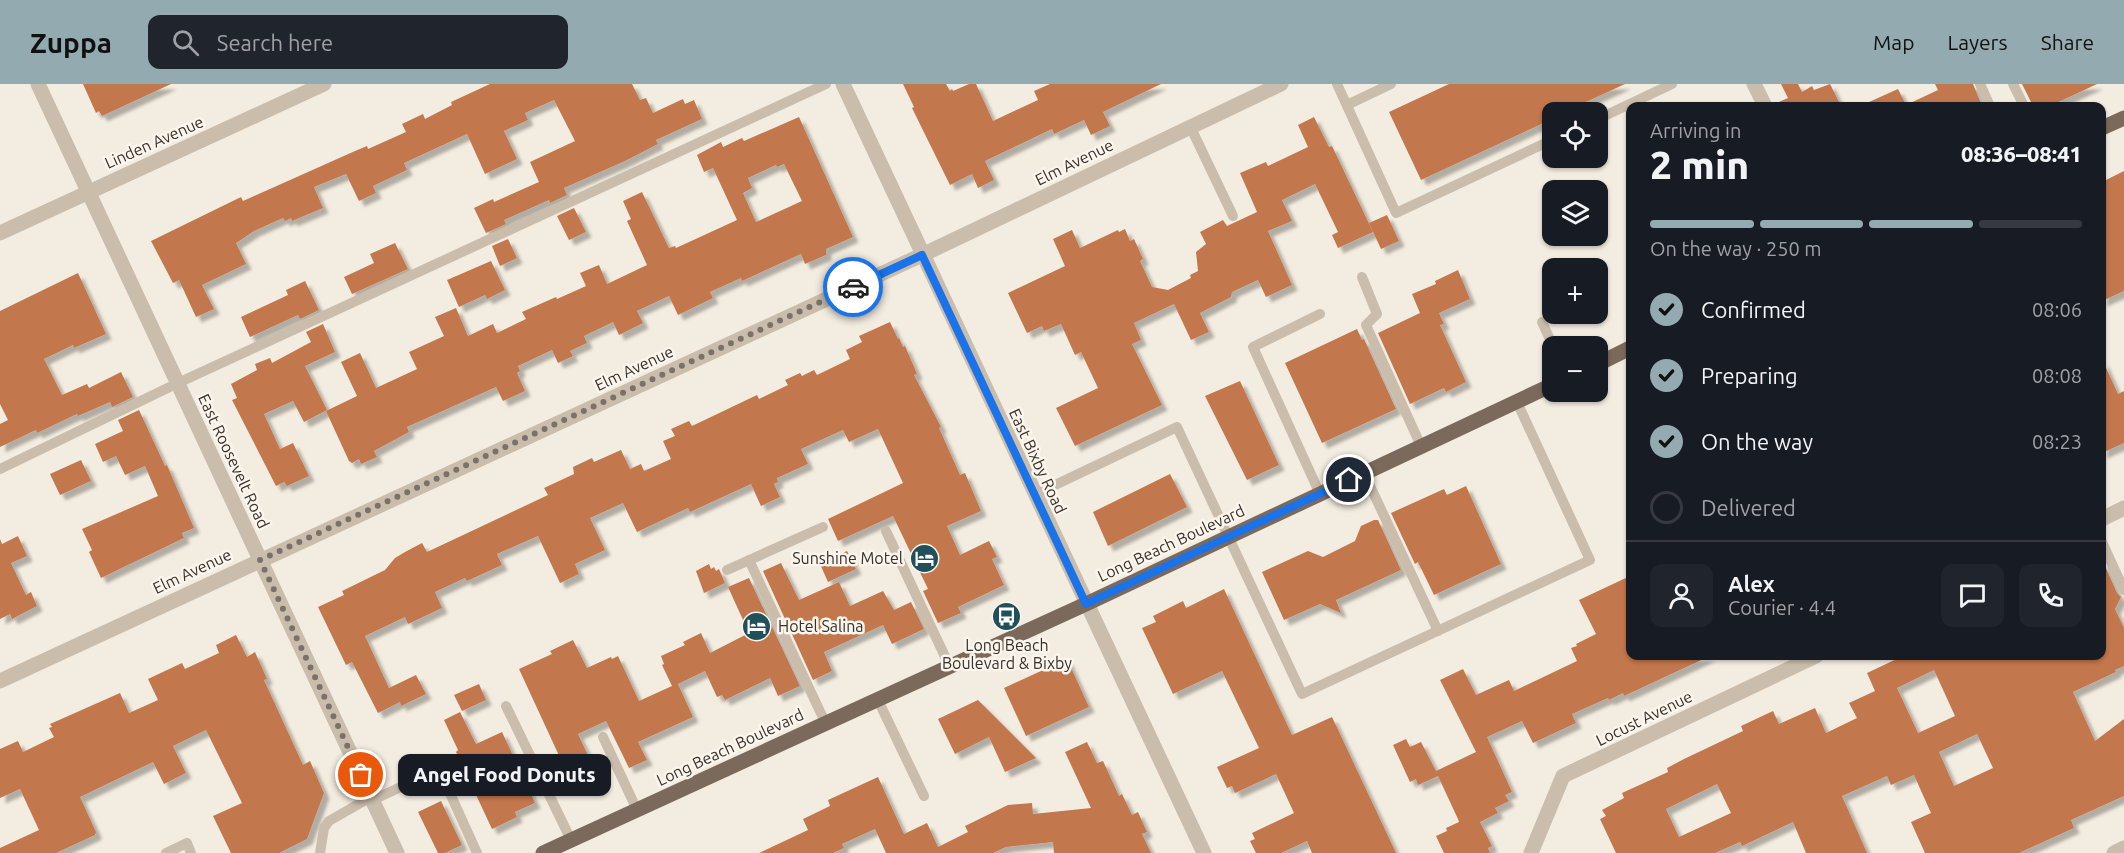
<!DOCTYPE html>
<meta charset="utf-8">
<style>
body{margin:0;font-family:Ubuntu,sans-serif;background:#20242c;color:#f1f3f6;height:100vh;display:flex;flex-direction:column;font-size:22px;white-space:nowrap}
*{box-sizing:border-box;margin:0}
p{font-size:20px;color:#9ea1a6}
.icon{flex:none;width:33px;height:33px;fill:none;stroke:currentColor;stroke-width:2;stroke-linecap:round;stroke-linejoin:round}
.map{position:relative;flex:1;overflow:hidden}
.panel{position:absolute;left:1626px;top:18px;width:480px;height:558px;display:flex;flex-direction:column;background:#171b24;border-radius:12px;box-shadow:0 2px 4px #0004}
.panel>*{flex:none}
.tools{position:absolute;left:1542px;top:18px;display:grid;gap:12px}
.tools a{display:grid;place-items:center;width:66px;height:66px;border-radius:12px;background:#171b24;box-shadow:0 2px 4px #0004;font-size:30px}
.pin{position:absolute;display:grid;place-items:center;width:51px;height:51px;color:#fff;margin:-26px;border:3px solid #fff;border-radius:50%;box-shadow:0 2px 6px #0007}
.courier{position:absolute;display:grid;place-items:center;width:60px;height:60px;margin:-30px;border:4px solid #1a73e8;border-radius:50%;background:#fff;color:#222;box-shadow:0 2px 8px #0007}
.bubble{position:absolute;height:42px;border-radius:12px;background:#171b24;box-shadow:0 2px 4px #0004;font-size:20px;font-weight:800;line-height:42px;text-align:center}
.overview em{font-style:normal;font-weight:800}
.overview div{display:flex;flex-direction:column-reverse}
.overview{display:flex;align-items:center;justify-content:space-between;height:102px;padding:0 24px}
h1{font-size:39px;font-weight:800;line-height:45px}
.bar{display:grid;grid-template-columns:repeat(4,1fr);gap:9px 6px;align-content:center;height:72px;padding:0 24px}
.bar i{height:8px;border-radius:4px;background:#363941}
.bar .active{background:#93aab0}
.bar p{grid-column:span 4}
.line{display:flex;align-items:center;gap:15px;padding:0 24px;border-top:2px solid #363941}
.line div{flex:1}
.round{display:grid;place-items:center;flex:none;width:63px;height:63px;border-radius:12px;background:#20242c}
ol{padding:0 24px;list-style:none}
li{display:flex;align-items:center;gap:18px;height:66px}
li p{margin-inline-start:auto}
li .icon{padding:6px;border-radius:50%;background:#93aab0;color:#111;stroke-width:4}
li:last-child{color:#9ea1a6}
li i{width:33px;height:33px;border:3px solid #363941;border-radius:50%}
header{display:flex;align-items:center;gap:36px;box-sizing:border-box;height:84px;padding:0 30px;background:#93aab0;color:#111}
header strong{font-size:28px}
nav{display:flex;gap:33px;margin-inline-start:auto;font-size:21px}
.search{width:420px;height:54px;background:#20242c;display:flex;align-items:center;gap:15px;box-sizing:border-box;padding:0 21px;border-radius:12px;color:#9ea1a6;font-size:22px}
.map>svg:first-child{display:block}
.building{fill:#c3774d;fill-rule:evenodd;filter:url(#shadow)}
.lines{fill:none;stroke-linecap:round;stroke-linejoin:round}
.service{stroke:#cbbdac;stroke-width:10}
.minor{stroke:#cbbdac;stroke-width:15}
.tertiary{stroke:#cbbdac;stroke-width:15}
.primary{stroke:#7b6a5c;stroke-width:15}
.done{stroke:#7a726a;stroke-width:6;stroke-dasharray:0 10.8}
.route{stroke:#1a73e8;stroke-width:8}
.labels{text-anchor:middle;dominant-baseline:central;stroke-width:5;stroke-linejoin:round;paint-order:stroke}
.street-label{font-size:16px;fill:#39312b;stroke:#faf5ed}
.poi-label{font-size:16px;fill:#39312b;stroke:#faf5ed;text-anchor:end}
</style>
<header>
<strong>Zuppa</strong>
<div class="search"><svg class="icon" aria-label="search" viewBox="0 0 24 24"><circle cx="10" cy="10" r="6"/><path d="M15 15l6 6"/></svg>Search here</div>
<nav><a>Map</a><a>Layers</a><a>Share</a></nav>
</header>
<div class="map">
<svg width="2124" height="769" viewBox="0 0 2124 769">
<defs>
<filter id="shadow"><feDropShadow dx="5.5" dy="5.5" stdDeviation="1.5" flood-color="#0004"/></filter>
</defs>
<rect width="100%" height="100%" fill="#f3ece0"/>
<g class="building">
<polygon points="83,0 171,0 102,32 99,27 96,29"/>
<polygon points="490,0 632,0 640,16 646,14 653,29 683,15 685,20 694,16 702,35 656,56 658,60 625,77 564,104 567,111 550,119 549,116 504,136 506,140 486,149 474,124 493,115 494,118 539,98 530,78 575,57 554,16 525,29 528,36 504,47 517,75 485,90 467,50 404,79 407,86 373,102 376,109 359,117 346,90 314,103 323,124 292,137 291,134 285,137 283,134 254,147 236,159 246,180 202,201 214,225 196,233 179,196 173,199 151,157 241,113 243,117 355,67 367,62 368,65 406,48 402,40 423,30 425,35 452,21 451,18"/>
<polygon points="903,0 946,0 950,7 952,5 953,7 969,0 976,0 993,37 1038,16 1034,7 1050,0 1161,0 1103,28 1110,42 1091,51 1084,36 1054,50 1052,45 985,77 994,96 978,104 972,90 950,101 912,24 914,23"/>
<polygon points="1449,0 1625,0 1564,28 1552,28 1552,35 1421,96 1389,28"/>
<polygon points="1781,0 1798,0 1802,8 1812,2 1814,6 1830,0 1841,22 1775,22 1774,20 1788,14"/>
<polygon points="1935,0 1973,0 1982,22 1860,22 1898,5 1906,21 1938,6"/>
<polygon points="2022,0 2097,0 2050,22 2033,22"/>
<path d="M799 33 853 153 826 165V171L805 180 801 170 742 197 741 194 710 208 713 214 678 231 669 212 637 227 643 239 619 251 613 238 584 252 587 259 570 267 573 272 558 279 552 266 518 282 520 287 517 289 525 307 503 317 496 303 407 343 409 348 374 367 377 373 361 380 359 375 352 379 349 377 326 327 357 312 341 278 360 269 376 304 417 285 409 268 444 252 435 233 456 224 468 252 493 240 497 249 526 235 522 228 556 213 557 215 586 202 580 189 599 181 607 200 647 181 627 137 631 135 623 117 642 108 669 164 675 162 676 164 737 136 713 84 704 88 697 71 721 58 723 63 742 54 744 57ZM784 80 802 117 756 138 743 109 752 104 748 94 776 81 777 83Z"/>
<polygon points="1314,33 1329,63 1332,62 1373,148 1338,164 1332,151 1338,148 1315,100 1282,116 1292,137 1268,147 1292,201 1266,213 1258,196 1232,208 1231,213 1200,229 1209,248 1191,256 1174,220 1134,239 1141,256 1132,260 1162,321 1075,362 1056,324 1098,304 1081,268 1075,271 1061,240 1044,247 1042,242 1027,249 1008,209 1065,182 1053,155 1072,146 1080,164 1118,146 1119,148 1125,145 1130,157 1134,155 1143,175 1140,177 1152,203 1168,206 1191,194 1190,191 1198,187 1196,168 1206,160 1200,148 1223,136 1227,142 1257,128 1240,89 1266,78 1268,82 1308,63 1298,41"/>
<polygon points="2124,87 2124,207 2102,217 2102,98"/>
<polygon points="574,124 586,148 569,156 557,132"/>
<polygon points="1387,131 1399,157 1381,165 1369,139"/>
<polygon points="508,155 517,174 500,182 492,162"/>
<polygon points="395,159 408,185 352,210 344,193 374,179 370,170"/>
<polygon points="491,177 505,206 487,215 485,211 459,223 447,196"/>
<polygon points="1458,186 1470,215 1439,229 1444,240 1440,241 1466,298 1446,308 1444,304 1410,320 1378,249 1420,229 1412,210 1436,200 1435,197"/>
<polygon points="78,189 106,250 74,264 73,261 44,275 62,311 87,300 89,304 121,288 133,313 112,323 110,318 78,332 77,330 37,349 36,346 0,363 0,340 8,336 0,320 0,227"/>
<polygon points="305,197 319,226 300,235 298,231 250,253 241,233 288,211 286,206"/>
<polygon points="890,238 898,255 899,254 903,263 905,262 917,290 914,291 941,343 939,344 960,391 965,389 981,427 947,442 960,471 989,457 997,473 992,475 1004,501 958,523 961,529 938,539 923,507 928,505 893,432 838,457 828,435 903,399 878,345 849,358 843,346 801,365 808,380 777,394 778,398 774,400 780,413 761,422 751,400 690,428 688,424 637,448 623,419 590,434 605,466 575,480 579,490 560,499 538,452 497,470 502,481 467,497 465,494 435,508 442,524 408,540 405,533 365,552 389,604 416,591 426,610 401,622 400,618 378,629 352,578 346,581 318,523 344,511 342,507 385,486 395,474 405,468 422,459 427,468 548,411 544,404 574,390 573,383 592,374 594,378 621,366 630,385 641,380 644,387 671,375 663,357 675,352 671,345 689,337 692,342 757,311 759,315 788,301 785,296 800,289 802,292 814,286 817,291 850,275 846,266 862,258 859,252"/>
<polygon points="323,240 335,268 305,282 327,326 304,338 293,317 264,330 280,365 293,359 309,392 287,402 284,398 276,402 232,316 237,314 231,300 257,286 255,280 270,274 272,279 311,258 306,248"/>
<polygon points="1357,245 1362,256 1364,255 1396,325 1322,359 1285,279"/>
<polygon points="2102,275 2118,310 2124,307 2124,359 2102,369"/>
<polygon points="1240,297 1279,381 1247,396 1205,312"/>
<polygon points="139,326 165,382 167,381 194,444 182,449 184,454 101,494 89,468 92,466 82,445 158,412 145,382 125,391 116,372 103,378 95,360 123,347 118,336"/>
<polygon points="81,376 91,397 60,411 50,390"/>
<polygon points="1170,390 1187,423 1108,462 1093,428"/>
<polygon points="1466,402 1501,480 1434,511 1418,478 1415,480 1391,429 1444,405 1447,411"/>
<polygon points="1374,436 1378,436 1401,486 1336,516 1341,529 1320,520 1284,536 1262,488 1308,467 1323,473 1355,457 1361,442"/>
<polygon points="18,452 27,472 11,479 26,511 31,508 37,522 12,535 10,530 0,535 0,455 2,460"/>
<polygon points="847,467 856,485 828,498 820,480"/>
<path d="M2102 475 2117 509 2121 513 2115 525 2124 544V582L2115 586 2116 588 2073 608 2095 657 2124 635V712L2071 736 2074 744 2019 769H1925L1911 738 1931 729 1914 691 1891 701 1887 692 1842 712 1867 769H1806L1793 738 1742 762 1740 758 1715 769H1616L1600 735 1606 732 1602 726 1624 714 1622 709 1668 688 1667 684 1684 675 1743 647 1741 642 1773 627 1779 640 1815 624 1826 649 1857 634 1849 619 1875 607 1867 589 1903 572H2102ZM1934 586 1955 632 1918 649 1897 604ZM1977 650 1993 684 1954 702 1939 668ZM1717 700 1731 729 1679 753 1666 725Z"/>
<polygon points="781,479 799,516 839,498 850,522 883,507 894,526 911,518 924,545 892,560 883,541 824,568 832,587 813,596 763,487"/>
<polygon points="709,480 711,485 714,483 716,487 719,485 725,499 704,509 696,487"/>
<polygon points="1630,492 1630,572 1710,572 1624,612 1623,609 1609,616 1608,614 1572,630 1576,639 1533,659 1522,637 1487,653 1512,708 1505,711 1509,717 1495,724 1498,729 1480,738 1492,762 1488,764 1490,769 1444,769 1436,752 1447,747 1446,744 1459,738 1458,735 1438,692 1418,701 1416,695 1410,698 1393,661 1406,655 1410,663 1421,658 1436,687 1476,668 1440,596 1463,585 1476,611 1509,596 1514,607 1577,577 1571,564 1577,562 1576,560 1596,550 1579,516"/>
<polygon points="749,494 800,602 778,612 770,594 725,616 722,611 717,613 705,587 678,600 693,633 638,658 647,676 629,684 606,637 578,650 592,680 568,691 519,585 552,570 550,567 573,556 587,584 611,573 612,575 618,572 639,617 672,602 662,581 664,580 661,572 685,561 683,558 701,549 710,569 749,549 728,503"/>
<polygon points="1224,505 1292,651 1332,633 1396,769 1312,769 1307,757 1281,769 1256,769 1250,757 1255,755 1252,749 1294,729 1276,690 1235,709 1232,702 1227,704 1217,683 1259,664 1222,587 1173,610 1142,544 1156,538 1153,532 1183,517 1186,524"/>
<polygon points="236,551 247,573 255,568 267,595 264,596 303,681 310,677 324,709 307,755 279,769 231,769 213,732 242,719 206,646 173,662 186,689 164,700 153,678 80,713 96,748 95,751 56,769 0,769 0,764 39,746 20,705 0,714 0,665 18,657 23,668 54,653 49,644 52,643 50,640 120,609 129,629 158,616 148,595 182,579 185,585 219,569 216,561"/>
<polygon points="1067,575 1089,623 1026,652 1004,604"/>
<polygon points="479,600 486,616 462,627 454,611"/>
<polygon points="978,616 1036,674 1005,688 989,653 955,670 938,635"/>
<polygon points="460,628 476,660 502,648 535,719 515,728 517,733 492,745 456,668 458,666 444,636"/>
<polygon points="1087,658 1097,679 1103,677 1119,712 1122,710 1132,731 1138,728 1147,748 1142,750 1151,769 1054,769 1053,758 1006,763 993,769 886,769 875,745 842,760 844,764 833,769 759,769 808,746 803,735 830,722 828,716 878,693 904,750 927,739 938,763 968,748 965,742 1008,721 1032,719 1033,730 1091,724 1065,668"/>
<polygon points="441,717 462,761 445,769 438,769 418,728"/>
</g>
<g class="lines">
<g class="service">
<polyline points="1337,0 1396,129 1552,56"/>
<polyline points="1980,0 1990,22"/>
<polyline points="2013,0 2024,22"/>
<polyline points="1347,21 1391,0"/>
<polyline points="1598,35 1672,0"/>
<polyline points="1190,42 1233,132"/>
<polyline points="1362,193 1377,230 1366,241 1421,362"/>
<polyline points="1320,230 1253,263 1320,410"/>
<polyline points="1542,238 1553,262"/>
<polyline points="0,385 178,299 826,0"/>
<polyline points="1364,389 1438,547"/>
<polyline points="1034,411 1177,343 1302,610 1590,476 1517,318"/>
<polyline points="886,447 949,581"/>
<polyline points="2102,458 2124,506"/>
<polyline points="749,476 825,638"/>
<polyline points="727,486 823,443"/>
<polyline points="877,614 924,712"/>
<polyline points="506,622 571,756"/>
<polyline points="603,653 637,726"/>
<polyline points="373,716 439,685 477,769"/>
<polyline points="166,769 187,759 191,769"/>
<polyline points="320,769 324,744 329,737 371,713"/>
</g>
<g class="minor">
<polyline points="38,0 397,769"/>
<polyline points="1754,0 1765,22"/>
<polyline points="0,149 324,0"/>
<polyline points="2102,435 2124,424"/>
<polyline points="0,597 922,171 1281,0"/>
<polyline points="1531,769 1563,692 1816,572"/>
<polyline points="2114,769 2124,764"/>
</g>
<polyline class="tertiary" points="843,0 1204,769"/>
<g class="primary">
<polyline points="2102,44 2124,34"/>
<polyline points="1598,280 1630,264"/>
<polyline points="543,769 1086,520 1552,301"/>
</g>
</g>
<g class="lines">
<polyline class="done" points="361,691 260,476 853,203"/>
<polyline class="route" points="853,203 922,171 1086,520 1349,396"/>
</g>
<defs>
<symbol id="hotel-disc" viewBox="-11 -11 22 22"><circle r="9.5" fill="#20505a" stroke="#faf5ed"/><path d="M-6-4.5h1.5V1H6V5H4.5V3h-9V5H-6ZM-4 0a1.8 1.8 0 1 1 3.6 0ZM.5 0V-2.5h3Q6-2.5 6 0Z" fill="#fff"/></symbol>
<symbol id="bus-disc" viewBox="-11 -11 22 22"><circle r="9.5" fill="#20505a" stroke="#faf5ed"/><path d="M-5-6H5V4H4V6H2V4H-2V6H-4V4H-5ZM-3.5-4V0h7V-4ZM-3.5 1.2v1.5H-2V1.2ZM2 1.2v1.5H3.5V1.2Z" fill="#fff"/></symbol>
</defs>
<g fill-rule="evenodd">
<use href="#hotel-disc" x="908" y="458" width="33" height="33"/>
<use href="#bus-disc" x="990" y="516" width="33" height="33"/>
<use href="#hotel-disc" x="740" y="526" width="33" height="33"/>
</g>
<g class="labels">
<g class="street-label">
<text transform="translate(154 58) rotate(-24)">Linden Avenue</text>
<text transform="translate(1074 78) rotate(-26)">Elm Avenue</text>
<text transform="translate(634 284) rotate(-25)">Elm Avenue</text>
<text transform="translate(234 377) rotate(65)">East Roosevelt Road</text>
<text transform="translate(1038 377) rotate(65)">East Bixby Road</text>
<text transform="translate(1171 459) rotate(-25)">Long Beach Boulevard</text>
<text transform="translate(192 487) rotate(-25)">Elm Avenue</text>
<text transform="translate(1644 634) rotate(-26)">Locust Avenue</text>
<text transform="translate(730 663) rotate(-25)">Long Beach Boulevard</text>
</g>
<g class="poi-label">
<text x="903" y="474">Sunshine Motel</text>
<text x="778" y="542" text-anchor="start">Hotel Salina</text>
<text x="1007" y="561" text-anchor="middle">Long Beach<tspan x="1007" dy="18">Boulevard &amp; Bixby</tspan></text>
</g>
</g>
</svg>
<div class="tools">
<a><svg class="icon" aria-label="locate" viewBox="0 0 24 24"><circle cx="12" cy="12" r="6"/><path d="M12 2v4M12 18v4M2 12h4M18 12h4"/></svg></a>
<a><svg class="icon" aria-label="layers" viewBox="0 0 24 24"><path d="M12 4l9 5-9 5-9-5zM3 14l9 5 9-5"/></svg></a>
<a>+</a>
<a>−</a>
</div>
<div class="pin" style="left:361px;top:691px;background:#ea580c"><svg class="icon" aria-label="bag" viewBox="0 0 24 24"><path d="M5 8h14l-1 12H6zM9 8a3 3 0 0 1 6 0"/></svg></div>
<div class="pin" style="left:1349px;top:396px;background:#1f2937"><svg class="icon" aria-label="home" viewBox="0 0 24 24"><path d="M3 11l9-7 9 7M6 9v11h12V9"/></svg></div>
<div class="courier" style="left:853px;top:203px"><svg class="icon" aria-label="car" viewBox="0 0 24 24"><path d="M5 17H2v-5l4-1 3-4h7l3 4 3 1v5h-3M9 17h6M6 11h13"/><circle cx="7" cy="17" r="2"/><circle cx="17" cy="17" r="2"/></svg></div>
<div class="bubble" style="left:398px;top:670px;width:213px">Angel Food Donuts</div>
<section class="panel">
<div class="overview"><div><h1>2 min</h1><p>Arriving in</p></div><em>08:36–08:41</em></div>
<div class="bar"><i class="active"></i><i class="active"></i><i class="active"></i><i></i><p>On the way · 250 m</p></div>
<ol>
<li><svg class="icon" aria-label="check" viewBox="0 0 24 24"><path d="M5 12l5 5 9-10"/></svg>Confirmed<p>08:06</p></li>
<li><svg class="icon" aria-label="check" viewBox="0 0 24 24"><path d="M5 12l5 5 9-10"/></svg>Preparing<p>08:08</p></li>
<li><svg class="icon" aria-label="check" viewBox="0 0 24 24"><path d="M5 12l5 5 9-10"/></svg>On the way<p>08:23</p></li>
<li><i></i>Delivered</li>
</ol>
<div class="line" style="height:108px"><a class="round"><svg class="icon" aria-label="person" viewBox="0 0 24 24"><circle cx="12" cy="8" r="4"/><path d="M4 21q1-7 8-7t8 7"/></svg></a><div><b>Alex</b><p>Courier · 4.4</p></div><a class="round"><svg class="icon" aria-label="chat" viewBox="0 0 24 24"><path d="M4 5h16v11H9l-5 4z"/></svg></a><a class="round"><svg class="icon" aria-label="phone" viewBox="0 0 24 24"><path d="M5 4h4l2 5-3 2q2 4 5 5l2-3 5 2v4C11 20 4 13 5 4z"/></svg></a></div>
</section>
</div>
